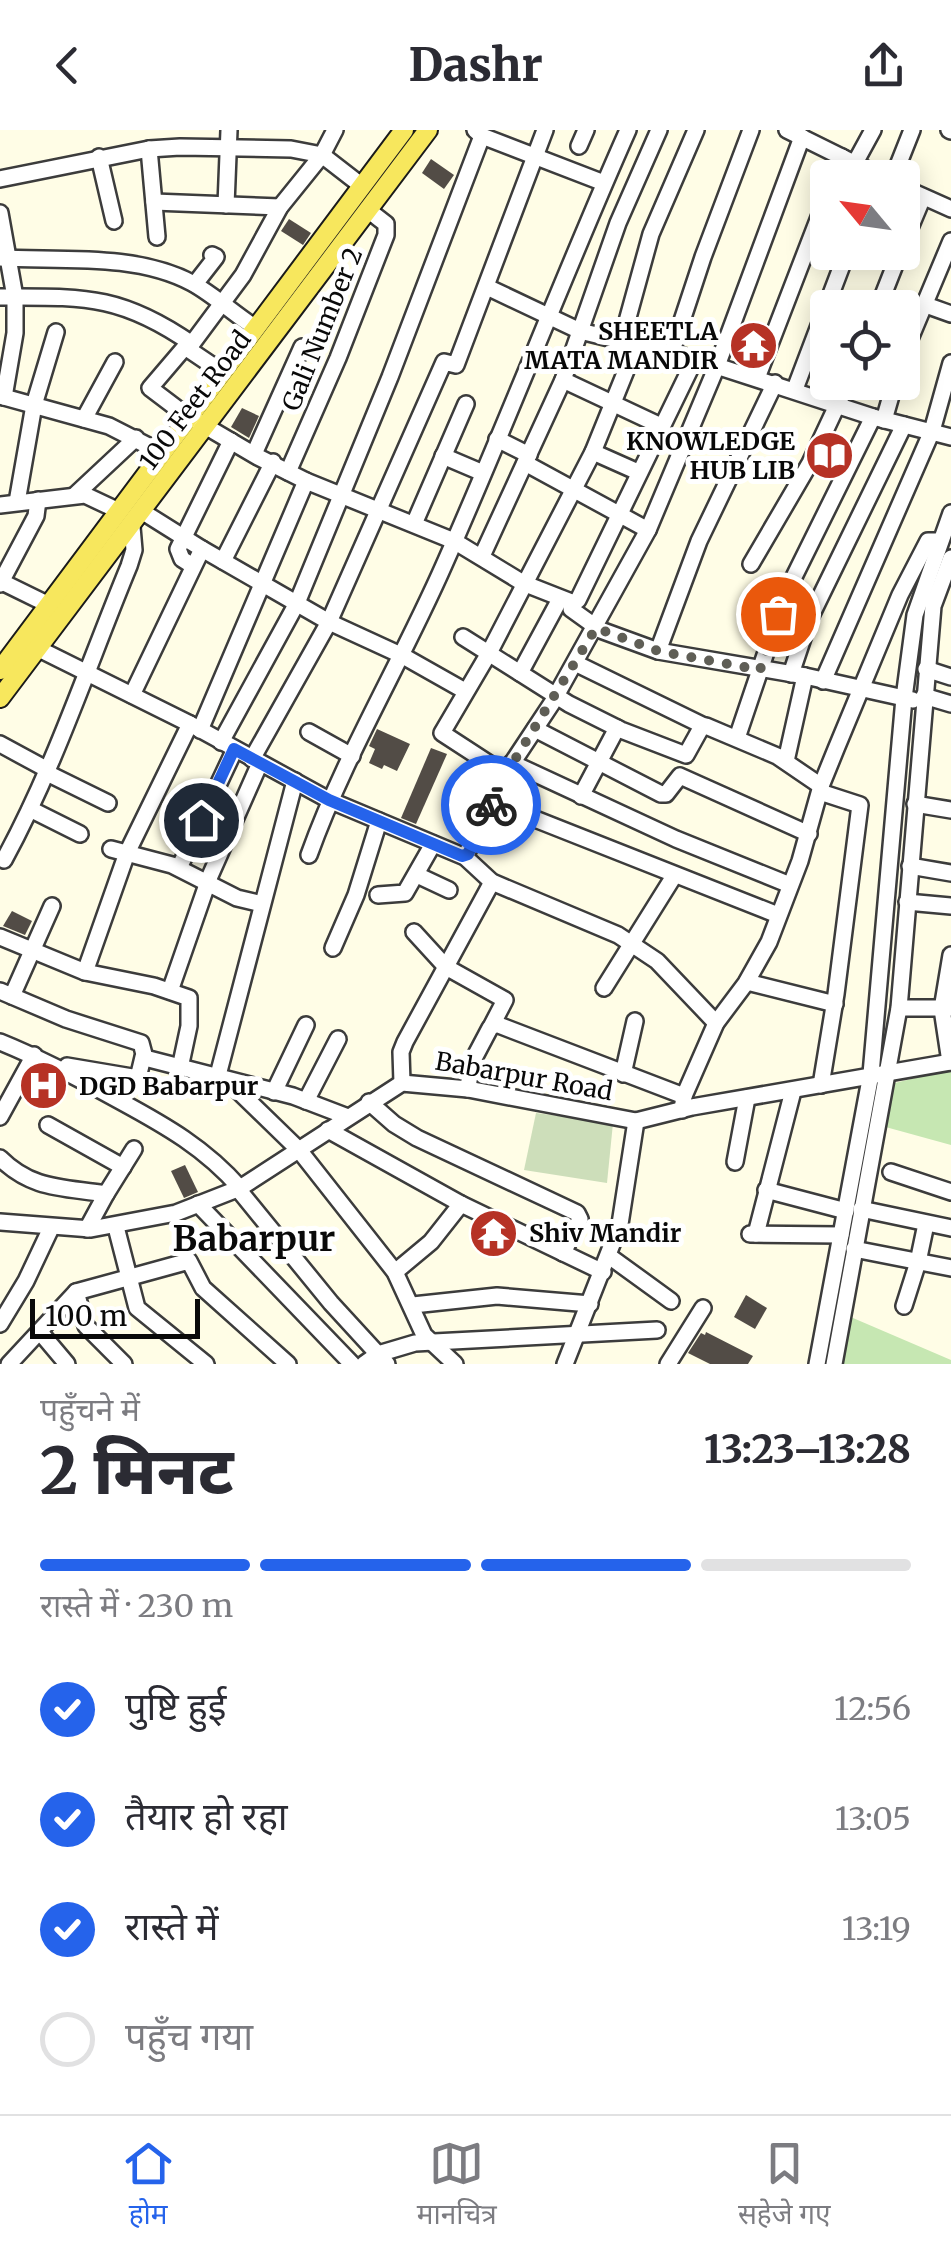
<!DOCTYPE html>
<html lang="hi">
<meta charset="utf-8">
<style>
body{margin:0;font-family:Merriweather,"Noto Sans Devanagari",serif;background:#f2f2f3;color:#2b2b33;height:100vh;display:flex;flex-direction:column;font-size:38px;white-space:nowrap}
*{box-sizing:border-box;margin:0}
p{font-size:32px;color:#7c7c81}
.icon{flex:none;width:55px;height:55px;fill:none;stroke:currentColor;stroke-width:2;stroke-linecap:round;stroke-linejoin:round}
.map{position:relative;height:1234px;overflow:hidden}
.panel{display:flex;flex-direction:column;background:#fff;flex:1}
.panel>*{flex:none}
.needle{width:65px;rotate:299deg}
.buttons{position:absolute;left:810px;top:30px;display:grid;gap:20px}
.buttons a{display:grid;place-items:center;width:110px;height:110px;border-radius:10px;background:#fff;box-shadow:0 5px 25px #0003;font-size:50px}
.scale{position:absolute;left:30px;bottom:25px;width:170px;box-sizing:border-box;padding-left:10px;border:5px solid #090909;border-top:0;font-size:28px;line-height:35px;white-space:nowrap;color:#090909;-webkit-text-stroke:8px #fff;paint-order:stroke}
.pin{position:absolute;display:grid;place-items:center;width:85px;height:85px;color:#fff;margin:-42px;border:5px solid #fff;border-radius:50%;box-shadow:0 2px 10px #0007}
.courier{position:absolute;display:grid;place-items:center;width:100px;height:100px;margin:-50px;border:8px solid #2563eb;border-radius:50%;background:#fff;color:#222;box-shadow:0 2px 12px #0007}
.summary em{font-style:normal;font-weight:800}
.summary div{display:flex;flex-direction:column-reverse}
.summary{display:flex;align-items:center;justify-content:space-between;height:170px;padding:0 40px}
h1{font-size:65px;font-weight:800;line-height:75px}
.bar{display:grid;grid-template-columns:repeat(4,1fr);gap:15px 10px;align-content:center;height:120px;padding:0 40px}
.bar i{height:12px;border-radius:8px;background:#e1e1e2}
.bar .on{background:#2563eb}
.bar p{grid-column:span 4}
ol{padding:0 40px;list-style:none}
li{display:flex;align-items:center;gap:30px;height:110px}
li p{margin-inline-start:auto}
li .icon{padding:10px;border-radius:50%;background:#2563eb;color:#fff;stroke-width:4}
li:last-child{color:#7c7c81}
li i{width:55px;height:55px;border:5px solid #e1e1e2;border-radius:50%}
header{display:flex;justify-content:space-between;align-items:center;height:130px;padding:0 40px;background:#fff;font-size:45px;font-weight:800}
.menu{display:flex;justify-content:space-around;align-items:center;height:140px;border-top:2px solid #e1e1e2;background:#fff;font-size:28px;color:#7c7c81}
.menu a{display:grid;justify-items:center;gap:5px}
.menu .on{color:#2563eb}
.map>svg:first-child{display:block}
.green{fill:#c6e7b2}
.cemetery{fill:#cddeba}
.building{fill:#524c46}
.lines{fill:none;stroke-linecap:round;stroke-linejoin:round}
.minor-casing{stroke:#3c3c3c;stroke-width:20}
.major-casing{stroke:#1a1a1a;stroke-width:22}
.minor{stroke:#fff;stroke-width:15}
.major{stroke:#f7e75d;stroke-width:18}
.done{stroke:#5f5e56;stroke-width:10;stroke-dasharray:0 18}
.route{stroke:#2563eb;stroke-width:12}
.labels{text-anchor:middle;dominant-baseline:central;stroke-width:10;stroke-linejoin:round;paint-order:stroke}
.street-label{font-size:25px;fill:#090909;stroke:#fff}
.poi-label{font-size:25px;font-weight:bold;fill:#090909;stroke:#fff;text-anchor:end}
.district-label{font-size:35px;font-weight:bold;fill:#090909;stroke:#fff}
</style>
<header><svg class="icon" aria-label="back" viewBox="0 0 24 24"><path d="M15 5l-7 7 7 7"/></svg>Dashr<svg class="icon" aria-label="share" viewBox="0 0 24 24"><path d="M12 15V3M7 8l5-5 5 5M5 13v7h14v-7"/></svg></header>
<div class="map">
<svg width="951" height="1234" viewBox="0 0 951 1234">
<rect width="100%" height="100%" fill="#fffde6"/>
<g class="green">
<polygon points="951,939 951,1015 882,996 887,955"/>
<polygon points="846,1185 951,1230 951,1234 838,1234"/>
</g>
<polygon class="cemetery" points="536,983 613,993 607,1053 524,1040"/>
<g class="building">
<polygon points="431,29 454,45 444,59 422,43"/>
<polygon points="289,89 311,103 303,115 281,101"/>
<polygon points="242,278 259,286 249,308 231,297"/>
<polygon points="377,599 410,614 397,641 384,635 382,639 369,633 375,619 369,616"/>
<polygon points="431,618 447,624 416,694 401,688"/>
<polygon points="12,781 32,791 25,805 3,796"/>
<polygon points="47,945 60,952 49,972 27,960 35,947 43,952"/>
<polygon points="185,1035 198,1062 184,1068 171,1041"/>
<polygon points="746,1165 767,1178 755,1199 734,1187"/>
<polygon points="706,1202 753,1226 748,1234 710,1234 688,1223 701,1203 705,1205"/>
</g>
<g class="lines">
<defs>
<g id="minor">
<polyline points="475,0 482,6 604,53"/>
<polyline points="787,0 884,48"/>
<polyline points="949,0 951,1"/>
<polyline points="579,16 586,0"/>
<polyline points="149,19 157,107"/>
<polyline points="99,27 114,91"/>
<polyline points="855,33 873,0"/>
<polyline points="834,48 842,27"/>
<polyline points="893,48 912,0"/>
<polyline points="0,49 149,19 180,17 291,19 322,25 362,56"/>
<polyline points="902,57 951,79"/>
<polyline points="154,72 280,77"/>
<polyline points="226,75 229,0"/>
<polyline points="0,83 15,167 15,203 4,267"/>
<polyline points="902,117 923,67"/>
<path d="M0 128C61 131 136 123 192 153 214 165 234 184 256 198"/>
<polyline points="195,154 216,127 212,125"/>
<polyline points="487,157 580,201 695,229 873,287 951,307"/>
<path d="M0 167C83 167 120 164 192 214"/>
<polyline points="923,174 951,184"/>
<polyline points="878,178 900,122"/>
<polyline points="621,213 651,104 696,0"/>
<polyline points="188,219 243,145 280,77 322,25 335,0"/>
<polyline points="671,224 703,127 751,0"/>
<polyline points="902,228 951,111"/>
<polyline points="222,242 185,217 150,258 183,283 258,327 306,351 454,411 523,453 574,473"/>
<polyline points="757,248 828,64"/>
<polyline points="563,250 661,296"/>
<polyline points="795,259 847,122"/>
<polyline points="0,266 109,296 162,323"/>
<polyline points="84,289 115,232"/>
<polyline points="884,290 895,252"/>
<polyline points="497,309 529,325"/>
<polyline points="593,322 638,342"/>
<polyline points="254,324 302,217"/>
<polyline points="443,326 483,343"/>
<polyline points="525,333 648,400"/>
<polyline points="288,342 338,228 386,105 386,94 368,80"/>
<polyline points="75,365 136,308"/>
<polyline points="17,372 34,275 56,202"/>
<polyline points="0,375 85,365 119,381"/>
<polyline points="414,394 466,274"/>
<polyline points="202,419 329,492 403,526 465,561"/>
<polyline points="482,426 563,250 618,93 659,0"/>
<polyline points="223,431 273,332"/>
<polyline points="751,434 810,333 848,252"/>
<polyline points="193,436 182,429 178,419 231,311"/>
<polyline points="0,451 49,475"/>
<polyline points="0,454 36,386 38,370"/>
<polyline points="574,473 578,470 695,229"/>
<polyline points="574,473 571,479 596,497"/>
<polyline points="595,498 658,521 805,546 913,570"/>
<polyline points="463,507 569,574 621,600 686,625 701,598 706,596 777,626 821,656"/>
<polyline points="37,518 190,594 329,670 465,727 492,752 618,805 657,831 716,893"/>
<polyline points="658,521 699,411 775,253"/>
<polyline points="575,533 704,596"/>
<polyline points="926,539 951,547"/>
<polyline points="520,543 560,469"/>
<polyline points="791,544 809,490 904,295"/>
<polyline points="823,551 932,301 951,233"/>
<polyline points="132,565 202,419 143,382"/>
<polyline points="924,566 951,574"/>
<polyline points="535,599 661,664 666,664 680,646 809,704"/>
<polyline points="200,600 306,351"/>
<polyline points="309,602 352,626"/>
<polyline points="737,608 786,463 873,287"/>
<polyline points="221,612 297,473 390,247 482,6"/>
<polyline points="0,614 48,640"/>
<polyline points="252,629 329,492 444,232 456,235 545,0"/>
<polyline points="786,631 805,546"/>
<polyline points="512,633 676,709 790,755"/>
<polyline points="47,643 108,673"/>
<polyline points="505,644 442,603 489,523 593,322 636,216"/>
<polyline points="820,662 860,675 836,864 821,955"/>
<polyline points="581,666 617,598"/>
<polyline points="492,672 778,785"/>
<polyline points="915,674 951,680"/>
<polyline points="30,679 80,704"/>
<polyline points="111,719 172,735 237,768 262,774"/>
<path d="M309 725C345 625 401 533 444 435 508 291 564 144 628 0"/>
<polyline points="465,727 505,644 552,573 648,400 717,236 802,7"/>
<path d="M4 730C55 636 88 535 129 436L134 420 132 397"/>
<polyline points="910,736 951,743"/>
<polyline points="179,738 235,619"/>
<polyline points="417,745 449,760"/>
<polyline points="378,765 405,763 433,714"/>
<polyline points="907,772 951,776"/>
<polyline points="414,802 446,837 505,870 492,895"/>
<polyline points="0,807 85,842 154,856 189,868 189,896 180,938"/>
<polyline points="333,818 356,765 379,691"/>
<polyline points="85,842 127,723 190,594"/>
<polyline points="747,852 835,874"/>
<polyline points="604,858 674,746"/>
<polyline points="0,861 66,889 141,913 145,928 293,966 348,987"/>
<polyline points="170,861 210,746 260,633"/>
<polyline points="12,866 52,776"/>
<polyline points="899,878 950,878"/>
<path d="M0 912C42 929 80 949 120 971 166 996 205 1018 240 1058"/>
<polyline points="950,932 942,879 951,825"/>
<polyline points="67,936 138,948 143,927"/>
<polyline points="623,944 635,891"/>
<polyline points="217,949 295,651"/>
<polyline points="229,952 299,1020 395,1142 424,1205 455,1234"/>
<polyline points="402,953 401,922 405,912 492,752"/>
<polyline points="468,959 471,934 490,898 496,894 684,966"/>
<polyline points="274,962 306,895"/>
<polyline points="306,971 338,909"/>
<polyline points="369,972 394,994 417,1008 577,1083 580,1089 563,1123"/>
<polyline points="682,980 684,966 716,893 746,853 769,812 800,731 821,656 836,619 900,465 928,411 940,411"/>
<polyline points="0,987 34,925"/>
<polyline points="48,995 123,1037"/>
<polyline points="328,1000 461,1074 603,1142"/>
<path d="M0 1028C32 1060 63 1057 106 1064L87 1099"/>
<polyline points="735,1032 747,968"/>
<polyline points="891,1042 951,1062"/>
<polyline points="238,1059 331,1173 387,1234"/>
<polyline points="766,1060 846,1081"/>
<polyline points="106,1064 134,1019"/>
<polyline points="198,1074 352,1234"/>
<polyline points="861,1079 951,1098"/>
<polyline points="0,1092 91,1099 176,1083 240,1058 402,953 468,959 636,991 692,977 951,932"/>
<polyline points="116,1097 137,1178 206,1234"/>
<polyline points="750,1104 841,1105"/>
<polyline points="756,1104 793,961"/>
<polyline points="854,1119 951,1138"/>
<polyline points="609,1126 671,1171"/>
<polyline points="395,1142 431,1112 461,1074"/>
<polyline points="76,1162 86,1196 124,1234"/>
<polyline points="413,1175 497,1166 590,1174"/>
<polyline points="904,1176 918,1132 926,1094"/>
<polyline points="0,1194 26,1151 51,1098"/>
<polyline points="40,1202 67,1234"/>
<polyline points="9,1234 76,1162 189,1131 203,1158 288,1234"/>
<polyline points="364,1234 378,1224 415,1213 657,1200"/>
<polyline points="565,1234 620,1094 636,991"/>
<polyline points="668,1234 703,1178"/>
<polyline points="817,1234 871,944 904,568 915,485 951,383"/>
<polyline points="834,1234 899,878 933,476 951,428"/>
</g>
<g id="major">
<polyline points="0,540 404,0"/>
<polyline points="0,568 428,0"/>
</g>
</defs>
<use href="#minor" class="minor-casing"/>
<use href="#major" class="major-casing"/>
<use href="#minor" class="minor"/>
<use href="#major" class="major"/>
</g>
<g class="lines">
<polyline class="done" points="491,675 506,644 596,498 658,521 760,540 778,484"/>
<polyline class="route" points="201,690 234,619 329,670 462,726 468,724 491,675"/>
</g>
<defs>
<symbol id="temple-disc" viewBox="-11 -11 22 22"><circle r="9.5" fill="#b63225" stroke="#fff"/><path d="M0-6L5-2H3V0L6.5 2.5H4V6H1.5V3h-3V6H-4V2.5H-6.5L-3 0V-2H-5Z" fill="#fff"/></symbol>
<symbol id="library-disc" viewBox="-11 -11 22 22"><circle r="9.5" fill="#b63225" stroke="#fff"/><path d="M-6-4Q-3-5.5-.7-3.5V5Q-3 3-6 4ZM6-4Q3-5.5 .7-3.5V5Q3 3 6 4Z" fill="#fff"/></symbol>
<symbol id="hospital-disc" viewBox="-11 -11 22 22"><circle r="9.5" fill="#b63225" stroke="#fff"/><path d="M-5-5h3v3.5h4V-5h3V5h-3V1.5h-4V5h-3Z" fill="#fff"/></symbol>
</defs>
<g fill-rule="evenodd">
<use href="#temple-disc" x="726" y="188" width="55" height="55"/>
<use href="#library-disc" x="802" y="298" width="55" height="55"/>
<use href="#hospital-disc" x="16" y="928" width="55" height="55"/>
<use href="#temple-disc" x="466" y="1076" width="55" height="55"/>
</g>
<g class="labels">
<g class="street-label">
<text transform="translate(322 199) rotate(-68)">Gali Number 2</text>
<text transform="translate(195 270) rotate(-53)">100 Feet Road</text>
<text transform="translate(524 946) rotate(10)">Babarpur Road</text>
</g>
<g class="poi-label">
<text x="718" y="201">SHEETLA<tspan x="718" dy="29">MATA MANDIR</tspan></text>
<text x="795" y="311">KNOWLEDGE<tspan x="795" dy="29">HUB LIB</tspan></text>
<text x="79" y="956" text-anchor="start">DGD Babarpur</text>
<text x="529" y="1103" text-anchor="start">Shiv Mandir</text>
</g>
<g class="district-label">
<text x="254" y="1109">Babarpur</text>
</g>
</g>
</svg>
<div class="buttons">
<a><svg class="needle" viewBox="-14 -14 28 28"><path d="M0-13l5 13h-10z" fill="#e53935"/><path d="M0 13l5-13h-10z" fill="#7c7c81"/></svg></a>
<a><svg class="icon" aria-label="locate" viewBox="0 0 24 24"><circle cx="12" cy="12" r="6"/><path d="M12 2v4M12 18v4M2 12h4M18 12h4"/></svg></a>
</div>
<div class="scale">100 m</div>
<div class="pin" style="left:778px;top:484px;background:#ea580c"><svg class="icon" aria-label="bag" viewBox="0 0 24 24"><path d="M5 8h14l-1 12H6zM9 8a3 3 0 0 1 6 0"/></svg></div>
<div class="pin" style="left:201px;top:690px;background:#1f2937"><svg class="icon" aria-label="home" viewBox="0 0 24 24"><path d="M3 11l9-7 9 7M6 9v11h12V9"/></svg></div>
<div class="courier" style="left:491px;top:675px"><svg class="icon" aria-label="bike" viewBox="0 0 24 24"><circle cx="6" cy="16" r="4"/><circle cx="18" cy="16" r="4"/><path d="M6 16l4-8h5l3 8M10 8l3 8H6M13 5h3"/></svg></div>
</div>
<section class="panel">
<div class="summary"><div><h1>2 मिनट</h1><p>पहुँचने में</p></div><em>13:23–13:28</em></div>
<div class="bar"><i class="on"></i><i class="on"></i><i class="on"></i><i></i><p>रास्ते में · 230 m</p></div>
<ol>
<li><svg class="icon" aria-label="check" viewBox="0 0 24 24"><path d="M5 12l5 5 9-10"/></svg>पुष्टि हुई<p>12:56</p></li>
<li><svg class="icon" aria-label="check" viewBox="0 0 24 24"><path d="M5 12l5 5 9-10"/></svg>तैयार हो रहा<p>13:05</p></li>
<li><svg class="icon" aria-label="check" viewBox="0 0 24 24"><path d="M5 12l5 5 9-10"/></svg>रास्ते में<p>13:19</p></li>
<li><i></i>पहुँच गया</li>
</ol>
</section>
<nav class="menu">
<a class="on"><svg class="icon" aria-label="home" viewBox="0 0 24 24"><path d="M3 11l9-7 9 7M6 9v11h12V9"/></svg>होम</a>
<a><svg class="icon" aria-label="map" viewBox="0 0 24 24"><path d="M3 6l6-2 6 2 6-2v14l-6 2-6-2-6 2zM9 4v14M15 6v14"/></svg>मानचित्र</a>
<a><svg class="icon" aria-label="saved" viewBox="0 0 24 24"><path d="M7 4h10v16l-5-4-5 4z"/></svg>सहेजे गए</a>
</nav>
